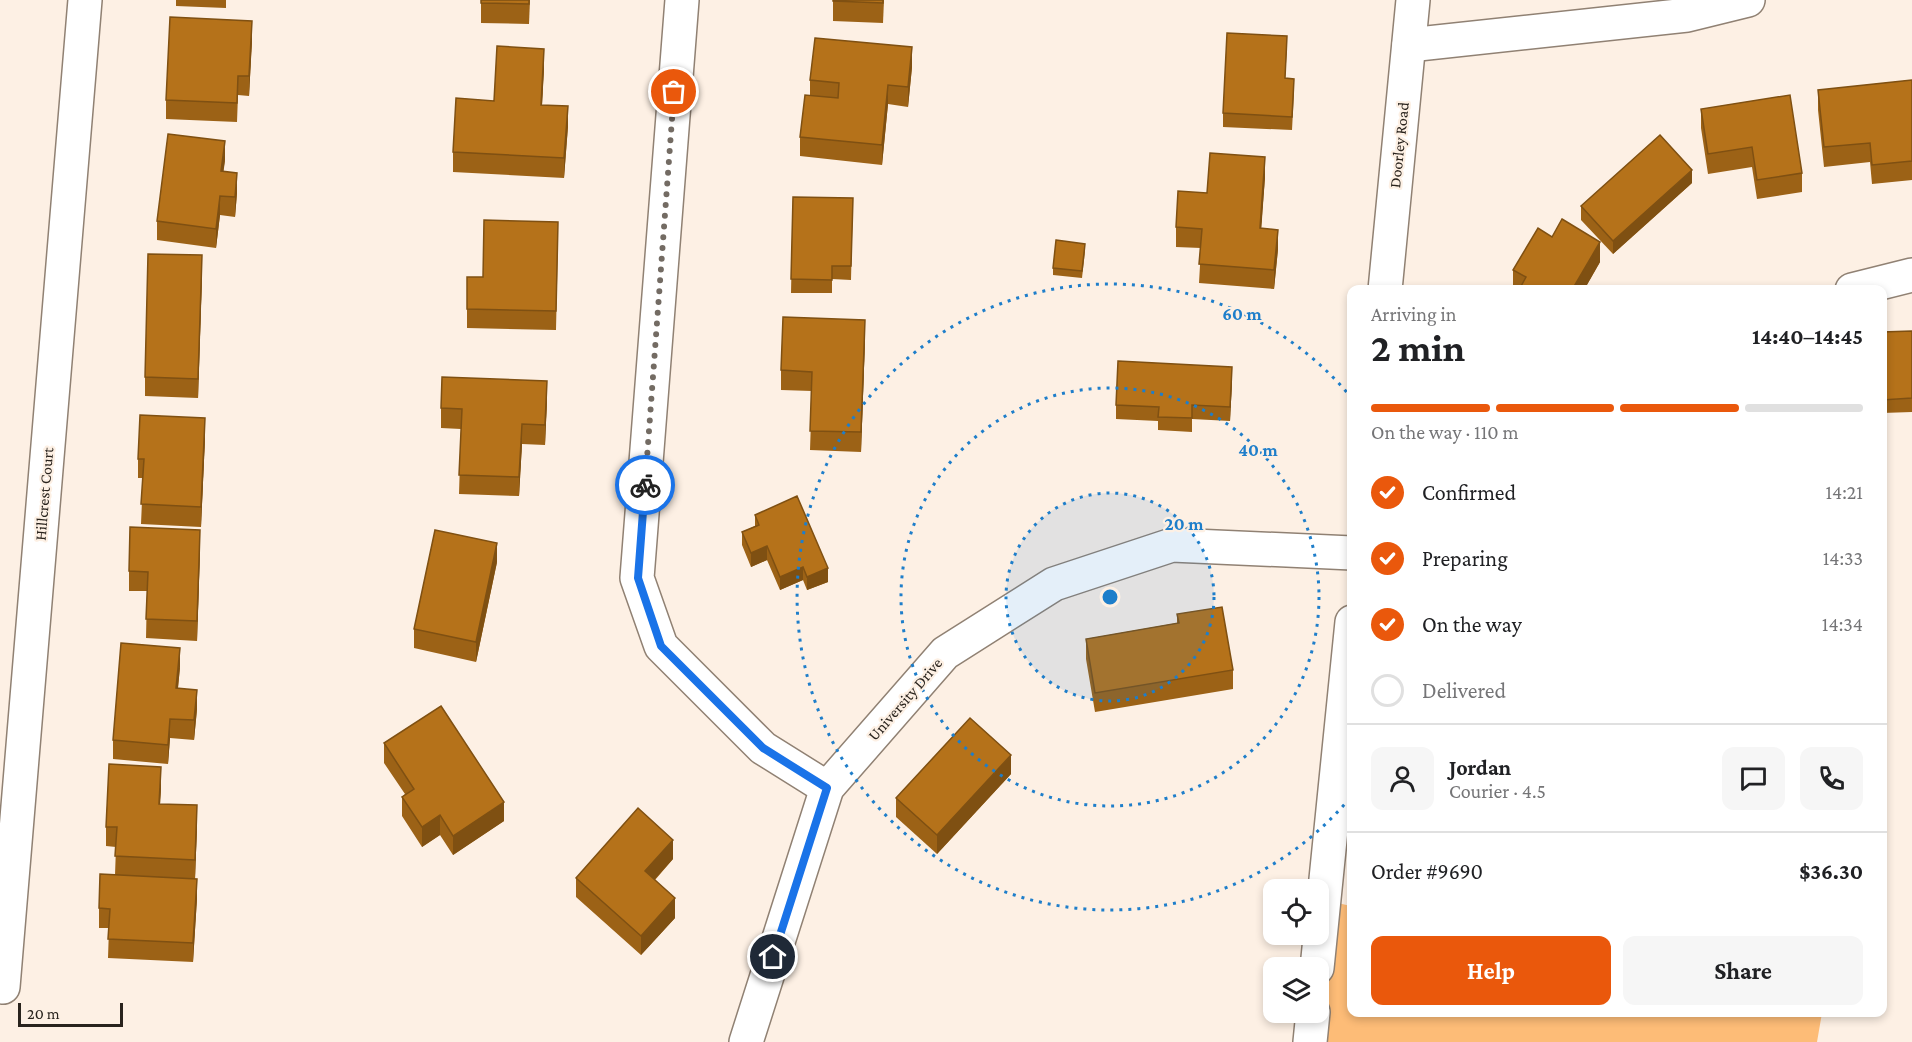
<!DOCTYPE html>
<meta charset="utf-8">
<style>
body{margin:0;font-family:"Crimson Pro",serif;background:#f6f6f6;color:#202124;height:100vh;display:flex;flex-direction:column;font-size:22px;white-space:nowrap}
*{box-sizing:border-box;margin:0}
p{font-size:20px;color:#757577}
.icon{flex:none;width:33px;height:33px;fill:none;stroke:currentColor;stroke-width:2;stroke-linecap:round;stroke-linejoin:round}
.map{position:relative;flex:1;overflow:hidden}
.drawer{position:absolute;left:1347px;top:285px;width:540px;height:732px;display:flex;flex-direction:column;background:#fff;border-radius:12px;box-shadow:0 3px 9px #0003}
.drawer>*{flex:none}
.fabs{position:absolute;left:1263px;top:879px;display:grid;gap:12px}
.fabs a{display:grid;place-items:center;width:66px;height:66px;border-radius:12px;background:#fff;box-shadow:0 3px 9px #0003;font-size:30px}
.scale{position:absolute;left:18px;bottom:15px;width:105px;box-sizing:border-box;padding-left:6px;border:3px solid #29231d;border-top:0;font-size:16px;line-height:21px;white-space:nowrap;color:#29231d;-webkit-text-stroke:4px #fdf0e4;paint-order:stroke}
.pin{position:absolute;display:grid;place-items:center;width:51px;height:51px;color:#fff;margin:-26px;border:3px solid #fff;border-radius:50%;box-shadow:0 2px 6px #0007}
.courier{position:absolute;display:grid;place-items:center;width:60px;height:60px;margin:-30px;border:4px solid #1a73e8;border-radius:50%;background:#fff;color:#222;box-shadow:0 2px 8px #0007}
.headline em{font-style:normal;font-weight:700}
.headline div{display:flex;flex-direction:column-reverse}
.headline{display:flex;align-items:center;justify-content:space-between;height:102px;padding:0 24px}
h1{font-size:39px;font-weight:700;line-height:45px}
.bar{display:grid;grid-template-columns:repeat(4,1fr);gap:9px 6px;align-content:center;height:72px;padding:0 24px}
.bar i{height:8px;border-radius:4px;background:#e0e0e0}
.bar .active{background:#ea580c}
.bar p{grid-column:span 4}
.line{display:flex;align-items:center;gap:15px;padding:0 24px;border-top:2px solid #e0e0e0}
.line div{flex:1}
.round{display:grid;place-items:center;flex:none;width:63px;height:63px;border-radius:12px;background:#f6f6f6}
ol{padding:0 24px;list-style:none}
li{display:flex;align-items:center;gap:18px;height:66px}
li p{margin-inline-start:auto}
li .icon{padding:6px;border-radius:50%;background:#ea580c;color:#fff;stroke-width:4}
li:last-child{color:#757577}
li i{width:33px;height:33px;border:3px solid #e0e0e0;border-radius:50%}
.button{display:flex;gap:12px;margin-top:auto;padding:12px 24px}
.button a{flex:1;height:69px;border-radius:12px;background:#ea580c;color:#fff;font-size:24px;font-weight:700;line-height:69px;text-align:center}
.button a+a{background:#f6f6f6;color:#202124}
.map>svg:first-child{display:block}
.green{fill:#fdbc77}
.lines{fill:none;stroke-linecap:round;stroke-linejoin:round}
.minor-casing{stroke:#908173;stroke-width:36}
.minor{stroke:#fff;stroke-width:33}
.wall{fill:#9c6216}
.shaded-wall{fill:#7f5012}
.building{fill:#b5721a;stroke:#7f5012;stroke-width:1.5}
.done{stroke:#736b63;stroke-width:6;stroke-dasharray:0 10.8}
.route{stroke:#1a73e8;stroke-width:8}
.ring{fill:none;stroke:#1e7eca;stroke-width:3;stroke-dasharray:3 6}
.labels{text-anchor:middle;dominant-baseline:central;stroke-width:4.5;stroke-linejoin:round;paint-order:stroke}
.street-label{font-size:16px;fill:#29231d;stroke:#fdf0e4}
.centre{fill:#1e7eca;stroke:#fdf0e4;stroke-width:3}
.ring-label{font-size:18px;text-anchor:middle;font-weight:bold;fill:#1e7eca;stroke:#fdf0e4;stroke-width:4.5;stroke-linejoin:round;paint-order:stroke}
</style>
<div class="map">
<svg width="1912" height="1042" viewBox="0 0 1912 1042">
<rect width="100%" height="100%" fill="#fdf0e4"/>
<path class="green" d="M1324 900 1351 906 1352 1012 1822 1013 1817 1042H1310C1323 999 1320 946 1324 900Z"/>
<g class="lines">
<defs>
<g id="minor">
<polyline points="682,0 637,578 661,646 763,748 827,788"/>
<polyline points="1409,45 1687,15 1748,0"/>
<polyline points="1385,290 1413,0"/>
<polyline points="1852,290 1912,275"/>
<polyline points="1317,968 1352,622"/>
<polyline points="3,987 85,0"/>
<polyline points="746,1042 827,788 945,653 1054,584 1172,545 1352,553"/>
<polyline points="1310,1042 1313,1012"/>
</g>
</defs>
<use href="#minor" class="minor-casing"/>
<use href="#minor" class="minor"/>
</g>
<g class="wall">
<polygon points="176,0 226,0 226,8 176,6"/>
<polygon points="481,0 530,0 529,24 481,23"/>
<polygon points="833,0 884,0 883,23 833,21"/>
<polygon points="252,40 249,96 238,95 237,122 166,119 166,100"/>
<polygon points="1287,49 1285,78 1294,92 1292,130 1223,127 1223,113"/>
<polygon points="912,67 908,107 888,104 882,165 800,156 800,137 810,95 810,80"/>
<polygon points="544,68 542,105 568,126 564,178 453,172 453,152 494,101"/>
<polygon points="1912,80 1912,180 1872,184 1870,162 1824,167 1818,110 1818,90"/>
<polygon points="1701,109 1802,173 1802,192 1757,199 1752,167 1708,174 1701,128"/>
<polygon points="225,160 223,172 237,193 235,217 220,215 216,248 157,240 157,221"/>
<polygon points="1265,177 1261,228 1278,249 1274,289 1199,283 1201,248 1176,247 1176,227 1207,193"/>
<polygon points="1692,183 1613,254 1581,220 1581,206"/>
<polygon points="793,197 853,198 851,280 832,279 832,293 791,293"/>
<polygon points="558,241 556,330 467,328 467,277 483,277"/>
<polygon points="1085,251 1082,278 1053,275 1053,268"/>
<polygon points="1600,262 1584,290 1513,289 1513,270"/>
<polygon points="202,275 198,398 145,396 145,377"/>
<polygon points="1912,331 1912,412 1882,413 1882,332"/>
<polygon points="865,339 861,452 810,450 812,391 781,390 781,370"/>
<polygon points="1232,381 1230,421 1192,419 1192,432 1158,430 1158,421 1116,419 1116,405"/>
<polygon points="547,400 545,445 522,444 519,496 459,494 461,429 441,428 441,408"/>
<polygon points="205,438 201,527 141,524 143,478 138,478 138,459"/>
<polygon points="755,515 828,582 807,590 803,580 780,590 767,560 751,567 742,545 742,532 755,526"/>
<polygon points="200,550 197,641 146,638 147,591 129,591 129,571"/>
<polygon points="497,562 476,662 414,648 414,629"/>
<polygon points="1177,614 1233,670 1233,689 1095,712 1086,659 1086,639 1177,623"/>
<polygon points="180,667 178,688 197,709 194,740 170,738 168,764 113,759 113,740"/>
<polygon points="384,743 504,821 453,855 440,835 422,847 402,816 402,797 405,794 384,763"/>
<polygon points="1011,774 937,854 896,817 896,798"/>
<polygon points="161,787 160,804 197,825 195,879 197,898 193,962 108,958 109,928 99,928 99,908 115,875 116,847 106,846 106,827"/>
<polygon points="673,859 655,880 675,918 641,955 576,897 576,878"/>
</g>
<g class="shaded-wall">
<polygon points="252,21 252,40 249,96 249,76"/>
<polygon points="912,47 912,67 908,107 908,87"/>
<polygon points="544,49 544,68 541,124 541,105"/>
<polygon points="888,85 888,104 882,165 882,145"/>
<polygon points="568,106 568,126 564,178 564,158"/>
<polygon points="225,141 225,160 221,191 221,171"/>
<polygon points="1265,157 1265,177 1260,247 1260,228"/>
<polygon points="1692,170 1692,183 1613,254 1613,241"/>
<polygon points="237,173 237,193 235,217 235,197"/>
<polygon points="220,196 220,215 216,248 216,229"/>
<polygon points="1278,230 1278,249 1274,289 1274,270"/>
<polygon points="1600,242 1600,262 1584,290 1572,290"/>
<polygon points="202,255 202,275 198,398 198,379"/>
<polygon points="865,320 865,339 861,452 861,432"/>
<polygon points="1232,367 1232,381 1230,421 1230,407"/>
<polygon points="547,381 547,400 545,445 545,425"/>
<polygon points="205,418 205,438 201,527 201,507"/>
<polygon points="522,424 522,444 519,496 519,477"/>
<polygon points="200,530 200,550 197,641 197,621"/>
<polygon points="497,543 497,562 476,662 476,642"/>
<polygon points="767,546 767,560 751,567 751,553"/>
<polygon points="803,567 803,580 780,590 780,577"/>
<polygon points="828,568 828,582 807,590 807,577"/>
<polygon points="180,648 180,667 176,707 176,688"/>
<polygon points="197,690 197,709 194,740 194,720"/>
<polygon points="170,719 170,738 168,764 168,745"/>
<polygon points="1011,755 1011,774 937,854 937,835"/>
<polygon points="161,767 161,787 159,823 159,804"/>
<polygon points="504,802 504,821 453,855 453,836"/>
<polygon points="197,805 197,825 195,879 195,860"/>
<polygon points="440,815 440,835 422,847 422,827"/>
<polygon points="673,840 673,859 645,890 645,871"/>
<polygon points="197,879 197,898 193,962 193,943"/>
<polygon points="675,898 675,918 641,955 641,936"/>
</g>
<g class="building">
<polygon points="481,0 529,0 529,4 481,3"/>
<polygon points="833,0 883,0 883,3 833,1"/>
<polygon points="170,17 252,21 249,76 238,76 237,103 166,100"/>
<polygon points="1227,33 1287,36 1285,78 1294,79 1292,117 1223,113"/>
<polygon points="815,38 912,47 908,87 888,85 882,145 800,137 805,95 838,98 839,83 810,80"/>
<polygon points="497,46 544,49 541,105 568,106 564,158 453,152 456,98 494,101"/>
<polygon points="1912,80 1912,161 1872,165 1870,143 1824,147 1818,90"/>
<polygon points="1790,95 1802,173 1757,180 1752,147 1708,154 1701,109"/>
<polygon points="168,134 225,141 221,171 237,173 235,197 220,196 216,229 157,221"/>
<polygon points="1660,135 1692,170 1613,241 1581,206"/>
<polygon points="1210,153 1265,157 1260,228 1278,230 1274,270 1199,264 1202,229 1176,227 1178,191 1207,193"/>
<polygon points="793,197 853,198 851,266 832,266 832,280 791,279"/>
<polygon points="1562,219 1600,242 1572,290 1519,290 1526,277 1513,270 1538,228 1552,237"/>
<polygon points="484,220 558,222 556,311 467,309 467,277 483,277"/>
<polygon points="1056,240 1085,244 1082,271 1053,268"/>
<polygon points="148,254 202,255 198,379 145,377"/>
<polygon points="783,317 865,320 861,432 810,431 812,372 781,370"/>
<polygon points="1912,331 1912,398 1882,400 1882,332"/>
<polygon points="1118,361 1232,367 1230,407 1192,405 1192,418 1158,417 1159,407 1116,405"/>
<polygon points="442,377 547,381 545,425 522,424 519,477 459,475 462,409 441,408"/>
<polygon points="140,415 205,418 201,507 141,504 144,459 138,459"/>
<polygon points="797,496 828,568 807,577 803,567 780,577 767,546 751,553 742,532 759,525 755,515"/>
<polygon points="130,527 200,530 197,621 146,619 148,572 129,571"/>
<polygon points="435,530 497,543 476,642 414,629"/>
<polygon points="1222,607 1233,670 1095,693 1086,639 1179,623 1177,614"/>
<polygon points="121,643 180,648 176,688 197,690 194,720 170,719 168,745 113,740"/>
<polygon points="441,706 504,802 453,836 440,815 422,827 402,797 414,789 384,743"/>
<polygon points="970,718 1011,755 937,835 896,798"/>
<polygon points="109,764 161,767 159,804 197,805 195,860 115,856 117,827 106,827"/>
<polygon points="638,808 673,840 645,871 675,898 641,936 576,878"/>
<polygon points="100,874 197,879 193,943 108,939 110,909 99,908"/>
</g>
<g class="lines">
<polyline class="done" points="645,485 674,92"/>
<polyline class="route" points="645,485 638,578 661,646 763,748 827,788 773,957"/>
</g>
<circle cx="1110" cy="597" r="104" fill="#1e7eca" fill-opacity=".12"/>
<g class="ring">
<circle cx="1110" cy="597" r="104"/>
<circle cx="1110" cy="597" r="209"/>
<path d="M1350 798A313 313 0 1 1 1350 396"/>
</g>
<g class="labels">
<g class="street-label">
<text transform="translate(1399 145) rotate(-84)">Doorley Road</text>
<text transform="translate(44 494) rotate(-85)">Hillcrest Court</text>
<text transform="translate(905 699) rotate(-49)">University Drive</text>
</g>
</g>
<circle cx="1110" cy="597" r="9" class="centre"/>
<g class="ring-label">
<text x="1242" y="320">60 m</text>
<text x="1258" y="456">40 m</text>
<text x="1184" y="530">20 m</text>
</g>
</svg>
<div class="fabs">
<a><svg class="icon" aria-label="locate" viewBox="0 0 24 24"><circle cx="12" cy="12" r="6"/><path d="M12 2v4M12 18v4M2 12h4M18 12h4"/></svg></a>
<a><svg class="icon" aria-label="layers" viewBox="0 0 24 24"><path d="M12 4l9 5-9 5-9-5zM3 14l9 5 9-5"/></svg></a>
</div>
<div class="scale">20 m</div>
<div class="pin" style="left:674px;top:92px;background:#ea580c"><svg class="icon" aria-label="bag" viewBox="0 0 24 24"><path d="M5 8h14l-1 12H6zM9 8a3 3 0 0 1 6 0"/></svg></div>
<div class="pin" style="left:773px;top:957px;background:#1f2937"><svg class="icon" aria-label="home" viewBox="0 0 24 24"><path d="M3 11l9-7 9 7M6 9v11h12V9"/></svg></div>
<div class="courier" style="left:645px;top:485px"><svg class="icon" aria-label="bike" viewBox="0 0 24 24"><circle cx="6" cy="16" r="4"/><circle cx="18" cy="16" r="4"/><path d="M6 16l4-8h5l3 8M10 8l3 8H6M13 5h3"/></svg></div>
<section class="drawer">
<div class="headline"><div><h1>2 min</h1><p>Arriving in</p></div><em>14:40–14:45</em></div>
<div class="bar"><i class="active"></i><i class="active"></i><i class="active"></i><i></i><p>On the way · 110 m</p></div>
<ol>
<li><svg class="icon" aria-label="check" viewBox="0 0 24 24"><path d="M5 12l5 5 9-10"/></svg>Confirmed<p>14:21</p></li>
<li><svg class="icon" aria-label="check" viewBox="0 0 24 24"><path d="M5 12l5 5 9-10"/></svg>Preparing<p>14:33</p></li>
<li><svg class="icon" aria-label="check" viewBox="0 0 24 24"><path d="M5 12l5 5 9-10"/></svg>On the way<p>14:34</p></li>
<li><i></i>Delivered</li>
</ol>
<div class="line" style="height:108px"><a class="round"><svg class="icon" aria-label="person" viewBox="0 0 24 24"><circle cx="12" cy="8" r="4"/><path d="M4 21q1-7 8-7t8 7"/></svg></a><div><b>Jordan</b><p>Courier · 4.5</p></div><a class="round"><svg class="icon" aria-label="chat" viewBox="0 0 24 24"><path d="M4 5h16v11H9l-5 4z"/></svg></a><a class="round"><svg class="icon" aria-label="phone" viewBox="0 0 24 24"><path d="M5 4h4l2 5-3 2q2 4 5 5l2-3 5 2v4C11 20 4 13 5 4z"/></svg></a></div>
<div class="line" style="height:78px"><div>Order #9690</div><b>$36.30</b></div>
<div class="button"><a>Help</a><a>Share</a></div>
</section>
</div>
